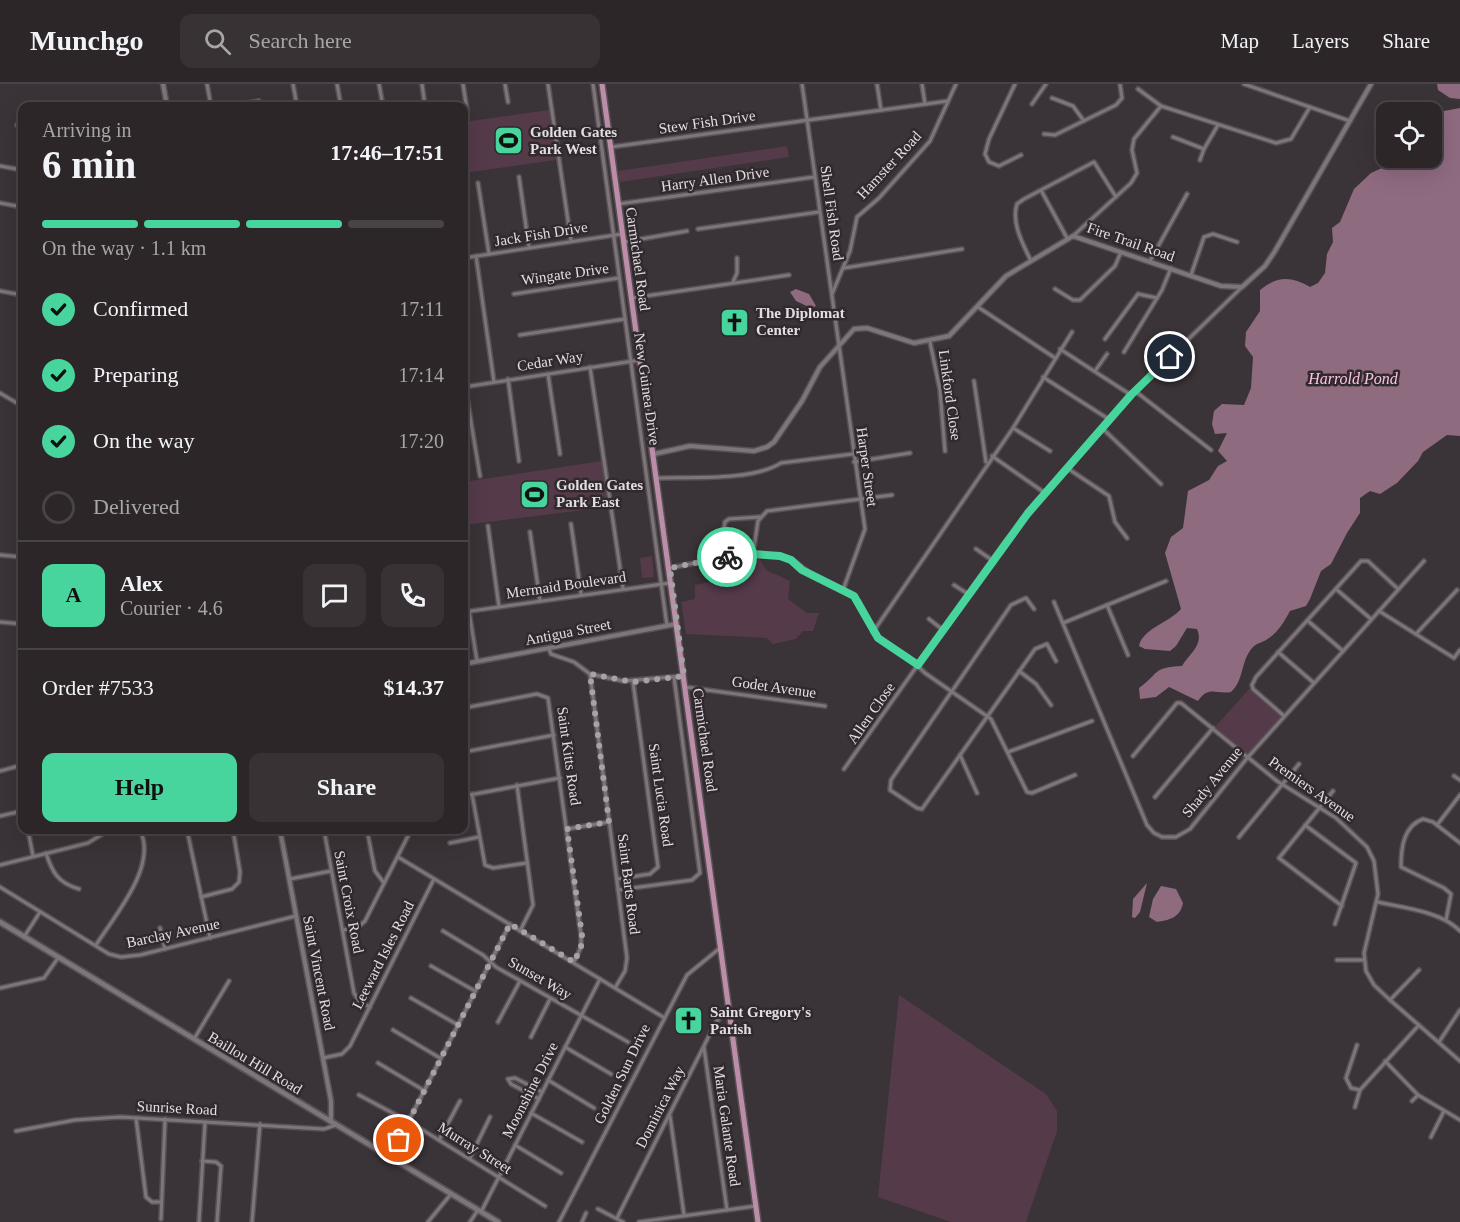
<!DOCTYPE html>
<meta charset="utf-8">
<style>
body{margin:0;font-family:"Times New Roman",serif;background:#383235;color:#f1f3f6;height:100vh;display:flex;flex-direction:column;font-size:22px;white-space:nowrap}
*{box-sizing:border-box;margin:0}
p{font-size:20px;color:#a6a5a8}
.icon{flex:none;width:33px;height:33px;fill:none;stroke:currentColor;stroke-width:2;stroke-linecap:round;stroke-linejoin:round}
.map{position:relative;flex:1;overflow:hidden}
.details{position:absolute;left:18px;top:18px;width:450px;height:732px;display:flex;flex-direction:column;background:#2c2629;border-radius:12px;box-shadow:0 6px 24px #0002,0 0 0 2px #484346}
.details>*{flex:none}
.fabs{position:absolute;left:1376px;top:18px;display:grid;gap:12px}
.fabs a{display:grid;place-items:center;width:66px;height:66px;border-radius:12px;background:#2c2629;box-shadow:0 6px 24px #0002,0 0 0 2px #484346;font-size:30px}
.pin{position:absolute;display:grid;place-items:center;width:51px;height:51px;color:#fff;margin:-26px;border:3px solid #fff;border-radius:50%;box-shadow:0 2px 6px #0007}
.courier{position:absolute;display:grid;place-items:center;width:60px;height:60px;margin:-30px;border:4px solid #48d49d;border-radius:50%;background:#fff;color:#222;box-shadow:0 2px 8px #0007}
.summary em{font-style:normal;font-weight:600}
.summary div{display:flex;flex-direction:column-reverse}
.summary{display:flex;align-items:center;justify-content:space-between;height:102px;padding:0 24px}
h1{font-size:39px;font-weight:600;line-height:45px}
.bar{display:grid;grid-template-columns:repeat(4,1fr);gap:9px 6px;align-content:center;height:72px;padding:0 24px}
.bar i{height:8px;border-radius:4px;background:#484346}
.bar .current{background:#48d49d}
.bar p{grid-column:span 4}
.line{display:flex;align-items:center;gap:15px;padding:0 24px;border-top:2px solid #484346}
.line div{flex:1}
.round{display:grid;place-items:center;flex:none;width:63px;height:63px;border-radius:12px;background:#383235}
ol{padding:0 24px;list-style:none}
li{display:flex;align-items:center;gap:18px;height:66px}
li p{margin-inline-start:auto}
li .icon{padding:6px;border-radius:50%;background:#48d49d;color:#111;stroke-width:4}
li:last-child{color:#a6a5a8}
li i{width:33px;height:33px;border:3px solid #484346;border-radius:50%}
.button{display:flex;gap:12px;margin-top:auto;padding:12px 24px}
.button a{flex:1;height:69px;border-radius:12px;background:#48d49d;color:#111;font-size:24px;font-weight:600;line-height:69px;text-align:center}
.button a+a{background:#383235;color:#f1f3f6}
header{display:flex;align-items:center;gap:36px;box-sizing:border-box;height:84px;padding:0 30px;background:#2c2629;border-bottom:2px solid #484346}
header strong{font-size:28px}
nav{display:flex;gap:33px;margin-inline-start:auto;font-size:21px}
.search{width:420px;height:54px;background:#383235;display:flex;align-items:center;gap:15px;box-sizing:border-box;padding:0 21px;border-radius:12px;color:#a6a5a8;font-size:22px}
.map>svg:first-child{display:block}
.green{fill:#553a4a}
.water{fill:#8f6b80}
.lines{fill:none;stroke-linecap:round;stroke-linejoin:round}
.minor-casing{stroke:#575154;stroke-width:6}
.tertiary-casing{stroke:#575154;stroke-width:7}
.secondary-casing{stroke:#575154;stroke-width:8}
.primary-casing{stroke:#575154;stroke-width:8}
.minor{stroke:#7e757a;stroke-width:3}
.tertiary{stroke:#7e757a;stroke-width:4}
.secondary{stroke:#7e757a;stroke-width:4.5}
.primary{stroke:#bc8da9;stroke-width:5}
.done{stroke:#a7a2a5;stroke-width:6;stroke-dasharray:0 10.8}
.route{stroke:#48d49d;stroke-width:8}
.labels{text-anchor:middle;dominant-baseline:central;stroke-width:5;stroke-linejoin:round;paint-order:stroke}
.street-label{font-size:15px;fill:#e2dde0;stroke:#30292d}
.poi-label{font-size:15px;font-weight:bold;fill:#e2dde0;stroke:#30292d;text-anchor:start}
.water-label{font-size:16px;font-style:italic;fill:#ffc0e5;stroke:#30292d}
</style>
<header>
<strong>Munchgo</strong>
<div class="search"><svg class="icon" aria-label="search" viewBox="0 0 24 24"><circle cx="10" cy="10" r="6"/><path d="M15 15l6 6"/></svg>Search here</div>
<nav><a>Map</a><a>Layers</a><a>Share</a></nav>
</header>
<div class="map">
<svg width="1460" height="1138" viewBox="0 0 1460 1138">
<rect width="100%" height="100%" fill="#3a3337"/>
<g class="green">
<polygon points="549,26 556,76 464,89 464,38"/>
<polygon points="787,62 789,73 620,98 618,87"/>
<polygon points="602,377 608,423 464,441 464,398"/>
<polygon points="652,472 654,493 642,494 640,474"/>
<polygon points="760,475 766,486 790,497 788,515 807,529 819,529 813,547 803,547 796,555 773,560 767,554 686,550 681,518 695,515 695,501 710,498 709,480"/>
<polygon points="1249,605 1281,633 1248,670 1215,643"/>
<polygon points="899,911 1046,1010 1057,1027 1057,1047 1026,1138 951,1138 878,1113"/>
</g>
<g class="water">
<polygon points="1437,0 1460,0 1460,15 1450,14 1438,6"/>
<path d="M1460 24V352L1447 351 1423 368 1418 377 1397 399 1380 410 1370 407 1360 414V429L1347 449 1331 480 1321 487 1310 515 1306 522 1290 527C1284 538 1277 550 1266 556 1261 559 1257 559 1253 563 1240 577 1245 595 1231 608 1216 611 1209 601 1198 617L1169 603 1156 613 1140 615 1139 604C1159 590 1152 583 1182 582 1190 569 1204 561 1197 545L1187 544 1176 562 1170 567 1145 565 1139 562C1142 545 1170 538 1181 525L1165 469 1171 453 1183 444 1188 407 1209 396 1218 382 1227 377 1218 367 1227 349 1215 350 1212 340 1214 327 1222 320 1244 321 1251 304 1253 273 1245 262 1246 248 1260 227V206C1277 192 1291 192 1310 203L1318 199 1325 189 1327 170 1333 158 1332 144 1340 138 1354 105 1371 89 1382 84 1389 74H1431V34L1444 27Z"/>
<polygon points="796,205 809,210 816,222 811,224 796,217 790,208"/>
<polygon points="1147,799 1140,828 1135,834 1132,833 1133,815"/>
<path d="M1161 802 1176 805 1183 819C1180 834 1169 836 1157 838L1149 833 1153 815Z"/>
</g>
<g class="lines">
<defs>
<g id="minor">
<polyline points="207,0 211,22"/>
<polyline points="293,0 297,22"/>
<polyline points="337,0 341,22"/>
<polyline points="379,0 383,22"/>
<polyline points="422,0 425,22"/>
<polyline points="463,0 467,26"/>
<polyline points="505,0 508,18"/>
<polyline points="548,0 571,157"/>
<polyline points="593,0 667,542"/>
<polyline points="802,0 865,445 843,506"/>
<polyline points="877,0 881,26"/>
<polyline points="922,0 925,20"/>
<polyline points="1015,0 989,55 985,70 989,78 999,82 1021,71"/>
<polyline points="1244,0 1350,37"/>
<polyline points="1138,5 1161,22 1276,59 1291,55 1310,23"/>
<polyline points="1052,14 1073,22 1084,37"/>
<polyline points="1032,20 1046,0"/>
<polyline points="229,22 259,17"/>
<polyline points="17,41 22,42"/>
<polyline points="1044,50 1055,51 1116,21 1122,14 1120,0"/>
<polyline points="1173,53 1204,65 1218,41"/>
<polyline points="611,63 948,17"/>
<polyline points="1200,76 1204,65"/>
<polyline points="0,82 22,86"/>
<polyline points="519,93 529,163"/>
<polyline points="478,99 489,170"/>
<polyline points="1042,108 1067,154"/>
<polyline points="0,119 22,123"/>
<polyline points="618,120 814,93"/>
<polyline points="698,145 819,128"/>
<polyline points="1073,152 1131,99 1137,89 1132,66 1134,55 1161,22"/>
<polyline points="624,158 687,147"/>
<polyline points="476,172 494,298"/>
<polyline points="464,174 622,150"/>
<path d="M1031 177C1023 160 1011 139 1017 120L1024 115 1094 78 1116 113"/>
<polyline points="1150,177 1187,110"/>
<polyline points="844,184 962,165"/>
<polyline points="1191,191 1204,153 1213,150 1237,158"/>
<polyline points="733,198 737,189 737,174"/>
<polyline points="1055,205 1073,216 1080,216 1115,182 1121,168"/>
<polyline points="0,207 22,211"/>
<polyline points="514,210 619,194"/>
<polyline points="832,210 850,167 857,133 879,114 930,57 956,0"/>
<polyline points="632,214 789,191"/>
<polyline points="978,223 1055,274"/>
<polyline points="520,251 625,235"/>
<polyline points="1105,255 1138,210 1157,214"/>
<polyline points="930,258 940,306 945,367"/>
<polyline points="1060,265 1131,311"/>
<polyline points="1124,268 1162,206 1171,184"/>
<polyline points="590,283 623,504"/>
<polyline points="1095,287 1107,270"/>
<polyline points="548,290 560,370"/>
<polyline points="1043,293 1110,336"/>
<polyline points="508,295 519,377"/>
<polyline points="974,297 986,378"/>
<polyline points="465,302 480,392"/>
<polyline points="464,303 640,276"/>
<polyline points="1135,307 1211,366"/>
<polyline points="0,309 22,322"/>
<polyline points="1013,344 1050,367"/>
<polyline points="1102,344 1161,400"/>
<polyline points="992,372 1045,409"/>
<polyline points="854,378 910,369"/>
<polyline points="1067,384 1109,412 1115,438 1127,454"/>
<path d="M658 394C692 393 752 397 781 379L853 370"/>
<polyline points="571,440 581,510"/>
<polyline points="488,442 499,523"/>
<polyline points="724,444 725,438 729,435 760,433"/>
<polyline points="530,448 540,517"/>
<polyline points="976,465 992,476"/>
<polyline points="753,470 758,437 767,427 892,411"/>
<polyline points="0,471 22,473"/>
<polyline points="670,484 735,471 780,472 791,475 815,493 851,510 859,518 878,554 908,573 925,589 991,635 1027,708 1032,709 1075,691"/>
<polyline points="954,501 968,510"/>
<polyline points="1336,505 1371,535"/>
<polyline points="1054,518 1147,741 1154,749 1162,753 1176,753 1190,745 1248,673 1424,477"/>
<polyline points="1107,521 1128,571"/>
<polyline points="1034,525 1026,514 1011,521 891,696 890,706 917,724 922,725 1035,565 1047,560 1056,577"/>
<polyline points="469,527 477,577"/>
<polyline points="1379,527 1454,574 1460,566"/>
<polyline points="464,528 670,499"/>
<polyline points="929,535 943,546"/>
<polyline points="1308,537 1343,567"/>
<polyline points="0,538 22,540"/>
<polyline points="1063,539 1166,497"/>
<polyline points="873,548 1013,344 1072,248"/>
<polyline points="1416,550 1457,506"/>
<polyline points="549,565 551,570 574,578 590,590 623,597 682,592"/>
<polyline points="1278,568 1314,599"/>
<polyline points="1019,587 1036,600 1051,621"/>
<polyline points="590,590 627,874 625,887 615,904"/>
<polyline points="685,603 825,622"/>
<polyline points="464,624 537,610 548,614 581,851 581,863 574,878"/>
<polyline points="1284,632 1253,605 1252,601 1256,593 1361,477 1368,477 1398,505"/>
<polyline points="464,668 554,651"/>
<polyline points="1008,668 1092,637"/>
<polyline points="960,671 977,709"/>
<polyline points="1133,672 1177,619 1181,619 1277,697 1336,734 1367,763 1374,777 1378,810 1364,869 1366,887 1374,901 1390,916 1460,977"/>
<polyline points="844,685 1005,458 1131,311 1242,203"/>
<polyline points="0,687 22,681"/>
<polyline points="1454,692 1460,696"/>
<polyline points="517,701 533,821 520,847"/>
<polyline points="1333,707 1279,774 1342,822"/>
<polyline points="472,710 485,781 493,784 527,779"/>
<polyline points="464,712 560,694"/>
<polyline points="1155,713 1213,644"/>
<polyline points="0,732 22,727"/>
<polyline points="1305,741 1356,779 1335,840"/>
<polyline points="1437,741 1460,711"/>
<polyline points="567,745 609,738"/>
<polyline points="28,746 33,772"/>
<polyline points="187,746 210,854"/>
<polyline points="324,746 354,909 359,917 370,923"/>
<polyline points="367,746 375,787 384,799"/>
<polyline points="1239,753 1299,680"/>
<polyline points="450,759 479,753"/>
<path d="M46 769C52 788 58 799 79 805"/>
<polyline points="398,773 663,933"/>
<polyline points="0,781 88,759 109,746"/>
<polyline points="290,795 331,787"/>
<polyline points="617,795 650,790 658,783 633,598"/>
<polyline points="0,803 109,870 121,873 140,871 296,832"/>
<polyline points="618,806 692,796 700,789 674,593"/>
<polyline points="201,813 232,805 239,798 240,788 233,746"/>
<path d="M1378 818C1403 824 1441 827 1460 847"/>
<path d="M1446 836 1451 810 1444 804 1401 783C1401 765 1403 742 1423 735L1433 738 1460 759"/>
<polyline points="160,844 165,865"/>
<polyline points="343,846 358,843 365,837 411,746"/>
<polyline points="443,847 483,871 496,883 628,958"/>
<polyline points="24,853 40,828"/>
<path d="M96 861C115 831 158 782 140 746"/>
<polyline points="1337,876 1364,876"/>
<polyline points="431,882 475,907"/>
<polyline points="0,904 44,894 58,874"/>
<polyline points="411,914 458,941"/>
<polyline points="1390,916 1419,886"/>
<polyline points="498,938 520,897"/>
<polyline points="393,946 440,974"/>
<polyline points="531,953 550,915"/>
<polyline points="194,955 229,897"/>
<polyline points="1439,958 1460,926"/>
<polyline points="1357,961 1346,994 1351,1004 1360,1006"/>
<polyline points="565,963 611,990"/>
<polyline points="704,964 727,1126"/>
<polyline points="323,974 342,970 350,962 434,795"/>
<polyline points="1385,977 1418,1011 1460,1036"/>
<polyline points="378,979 425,1007"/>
<polyline points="548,996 594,1024"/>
<polyline points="359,1011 413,1040 545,1122"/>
<polyline points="539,1015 511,1000 508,995 515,994 542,1008"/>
<polyline points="1412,1017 1418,1011"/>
<polyline points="1355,1023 1360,1006 1419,941"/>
<polyline points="531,1029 582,1058"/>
<polyline points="670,1032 684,1131"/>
<polyline points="136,1034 146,1113 152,1118 161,1118"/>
<polyline points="16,1047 75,1036 120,1033 324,1045 336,1041"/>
<polyline points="1431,1053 1444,1027"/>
<polyline points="439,1056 460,1017"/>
<polyline points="515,1061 561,1089"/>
<polyline points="390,1073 510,840"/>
<polyline points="470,1074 490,1033"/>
<polyline points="202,1077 216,1078 221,1082 217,1138"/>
<polyline points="598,1125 623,1138"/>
<polyline points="481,1128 600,895"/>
<polyline points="617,1134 716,938 729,925"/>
<polyline points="161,1135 165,1035"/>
<polyline points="199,1138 205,1038"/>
<polyline points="252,1138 260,1040"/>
<polyline points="428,1138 451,1110"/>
<polyline points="470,1138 478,1126"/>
<polyline points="559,1138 687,891 720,864"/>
<polyline points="582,1138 586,1129"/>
<polyline points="639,1138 756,1122"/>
</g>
<g id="tertiary">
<polyline points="163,0 167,22"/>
<polyline points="654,370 690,362 754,367 767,363 774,358 802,317 820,283 854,245 867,244 914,259 949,252 1006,192 1073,152 1221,202 1242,203 1265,182 1275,167 1371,0"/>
<polyline points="464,580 676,540"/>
<polyline points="280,746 331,1017 331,1038"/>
</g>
<polyline id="secondary" points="0,838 498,1138"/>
<polyline id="primary" points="602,0 758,1138"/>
</defs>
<use href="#minor" class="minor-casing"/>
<use href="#tertiary" class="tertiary-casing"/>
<use href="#secondary" class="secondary-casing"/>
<use href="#primary" class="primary-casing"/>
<use href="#minor" class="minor"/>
<use href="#tertiary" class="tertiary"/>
<use href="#secondary" class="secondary"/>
<use href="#primary" class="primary"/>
</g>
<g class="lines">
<polyline class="done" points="399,1056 510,840 574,878 581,863 582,851 567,745 609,738 590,590 633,598 684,592 670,484 727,473"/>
<polyline class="route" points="727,473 753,470 780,472 791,476 802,486 854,512 878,554 918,581 1028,429 1131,311 1170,273"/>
</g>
<defs>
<symbol id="stadium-square" viewBox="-11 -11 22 22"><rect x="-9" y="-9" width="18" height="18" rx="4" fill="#48d49d" stroke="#30292d"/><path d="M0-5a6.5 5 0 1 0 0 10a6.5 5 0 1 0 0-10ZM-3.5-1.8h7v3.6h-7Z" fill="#111"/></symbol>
<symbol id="church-square" viewBox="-11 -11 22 22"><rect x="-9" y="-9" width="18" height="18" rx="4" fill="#48d49d" stroke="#30292d"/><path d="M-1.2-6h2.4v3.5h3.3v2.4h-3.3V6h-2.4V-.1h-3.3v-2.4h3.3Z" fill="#111"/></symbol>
</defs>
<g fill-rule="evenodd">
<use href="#stadium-square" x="492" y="40" width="33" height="33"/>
<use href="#church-square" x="718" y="222" width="33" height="33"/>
<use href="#stadium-square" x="518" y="394" width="33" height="33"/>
<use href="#church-square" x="672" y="920" width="33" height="33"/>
</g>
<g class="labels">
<g class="street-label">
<text transform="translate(707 38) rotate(-8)">Stew Fish Drive</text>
<text transform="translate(889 81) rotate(-47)">Hamster Road</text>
<text transform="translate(715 95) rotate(-8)">Harry Allen Drive</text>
<text transform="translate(832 129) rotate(82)">Shell Fish Road</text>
<text transform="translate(541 150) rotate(-9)">Jack Fish Drive</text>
<text transform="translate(1131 158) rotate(19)">Fire Trail Road</text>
<text transform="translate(638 175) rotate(82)">Carmichael Road</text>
<text transform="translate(565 190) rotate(-8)">Wingate Drive</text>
<text transform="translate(550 277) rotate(-9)">Cedar Way</text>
<text transform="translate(647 305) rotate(82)">New Guinea Drive</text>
<text transform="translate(950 311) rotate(82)">Linkford Close</text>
<text transform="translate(867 383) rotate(82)">Harper Street</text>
<text transform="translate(566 501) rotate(-8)">Mermaid Boulevard</text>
<text transform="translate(568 548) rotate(-11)">Antigua Street</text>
<text transform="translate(774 603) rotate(8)">Godet Avenue</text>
<text transform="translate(871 629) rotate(-55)">Allen Close</text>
<text transform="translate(705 656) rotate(82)">Carmichael Road</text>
<text transform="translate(569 672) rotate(82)">Saint Kitts Road</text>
<text transform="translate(1212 698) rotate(-51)">Shady Avenue</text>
<text transform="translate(1312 705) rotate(35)">Premiers Avenue</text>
<text transform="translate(661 711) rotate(82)">Saint Lucia Road</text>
<text transform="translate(629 800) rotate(83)">Saint Barts Road</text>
<text transform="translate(349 818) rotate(79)">Saint Croix Road</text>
<text transform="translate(173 849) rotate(-12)">Barclay Avenue</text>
<text transform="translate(383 871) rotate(-63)">Leeward Isles Road</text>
<text transform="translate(319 889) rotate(79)">Saint Vincent Road</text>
<text transform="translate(540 894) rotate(30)">Sunset Way</text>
<text transform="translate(255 979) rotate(31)">Baillou Hill Road</text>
<text transform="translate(622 990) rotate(-64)">Golden Sun Drive</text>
<text transform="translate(530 1006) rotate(-63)">Moonshine Drive</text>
<text transform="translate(660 1023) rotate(-63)">Dominica Way</text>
<text transform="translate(177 1024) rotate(3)">Sunrise Road</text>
<text transform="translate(727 1042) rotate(82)">Maria Galante Road</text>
<text transform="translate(475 1064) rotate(32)">Murray Street</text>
</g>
<g class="poi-label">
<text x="530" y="48">Golden Gates<tspan x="530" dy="17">Park West</tspan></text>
<text x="756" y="229">The Diplomat<tspan x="756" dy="17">Center</tspan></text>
<text x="556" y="401">Golden Gates<tspan x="556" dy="17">Park East</tspan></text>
<text x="710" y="928">Saint Gregory's<tspan x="710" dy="17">Parish</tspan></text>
</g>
<g class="water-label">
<text x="1353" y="294">Harrold Pond</text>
</g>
</g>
</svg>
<div class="fabs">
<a><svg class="icon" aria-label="locate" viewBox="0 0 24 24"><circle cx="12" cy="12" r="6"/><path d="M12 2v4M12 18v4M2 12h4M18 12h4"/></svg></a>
</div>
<div class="pin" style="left:399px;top:1056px;background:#ea580c"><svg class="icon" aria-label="bag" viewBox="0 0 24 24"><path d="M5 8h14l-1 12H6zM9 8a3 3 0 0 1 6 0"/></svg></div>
<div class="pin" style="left:1170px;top:273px;background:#1f2937"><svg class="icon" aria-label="home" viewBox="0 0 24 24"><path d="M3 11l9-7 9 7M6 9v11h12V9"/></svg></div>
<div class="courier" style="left:727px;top:473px"><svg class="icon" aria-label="bike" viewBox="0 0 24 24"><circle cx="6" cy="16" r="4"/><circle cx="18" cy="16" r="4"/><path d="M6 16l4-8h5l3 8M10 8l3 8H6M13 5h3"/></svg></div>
<section class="details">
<div class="summary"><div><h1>6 min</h1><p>Arriving in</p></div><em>17:46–17:51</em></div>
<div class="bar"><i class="current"></i><i class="current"></i><i class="current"></i><i></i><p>On the way · 1.1 km</p></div>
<ol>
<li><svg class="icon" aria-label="check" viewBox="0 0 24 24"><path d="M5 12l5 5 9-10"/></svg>Confirmed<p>17:11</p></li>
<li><svg class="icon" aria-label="check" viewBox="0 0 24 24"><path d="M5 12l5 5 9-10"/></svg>Preparing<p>17:14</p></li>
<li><svg class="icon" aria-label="check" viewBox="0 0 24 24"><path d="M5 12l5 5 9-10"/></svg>On the way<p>17:20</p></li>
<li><i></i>Delivered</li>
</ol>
<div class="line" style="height:108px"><b class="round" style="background:#48d49d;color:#111">A</b><div><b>Alex</b><p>Courier · 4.6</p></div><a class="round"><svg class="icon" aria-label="chat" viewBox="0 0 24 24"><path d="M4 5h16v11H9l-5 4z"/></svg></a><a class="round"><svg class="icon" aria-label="phone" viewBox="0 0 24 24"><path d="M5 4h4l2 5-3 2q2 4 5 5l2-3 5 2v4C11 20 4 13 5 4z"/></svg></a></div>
<div class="line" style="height:78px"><div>Order #7533</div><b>$14.37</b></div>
<div class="button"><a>Help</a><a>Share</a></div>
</section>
</div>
